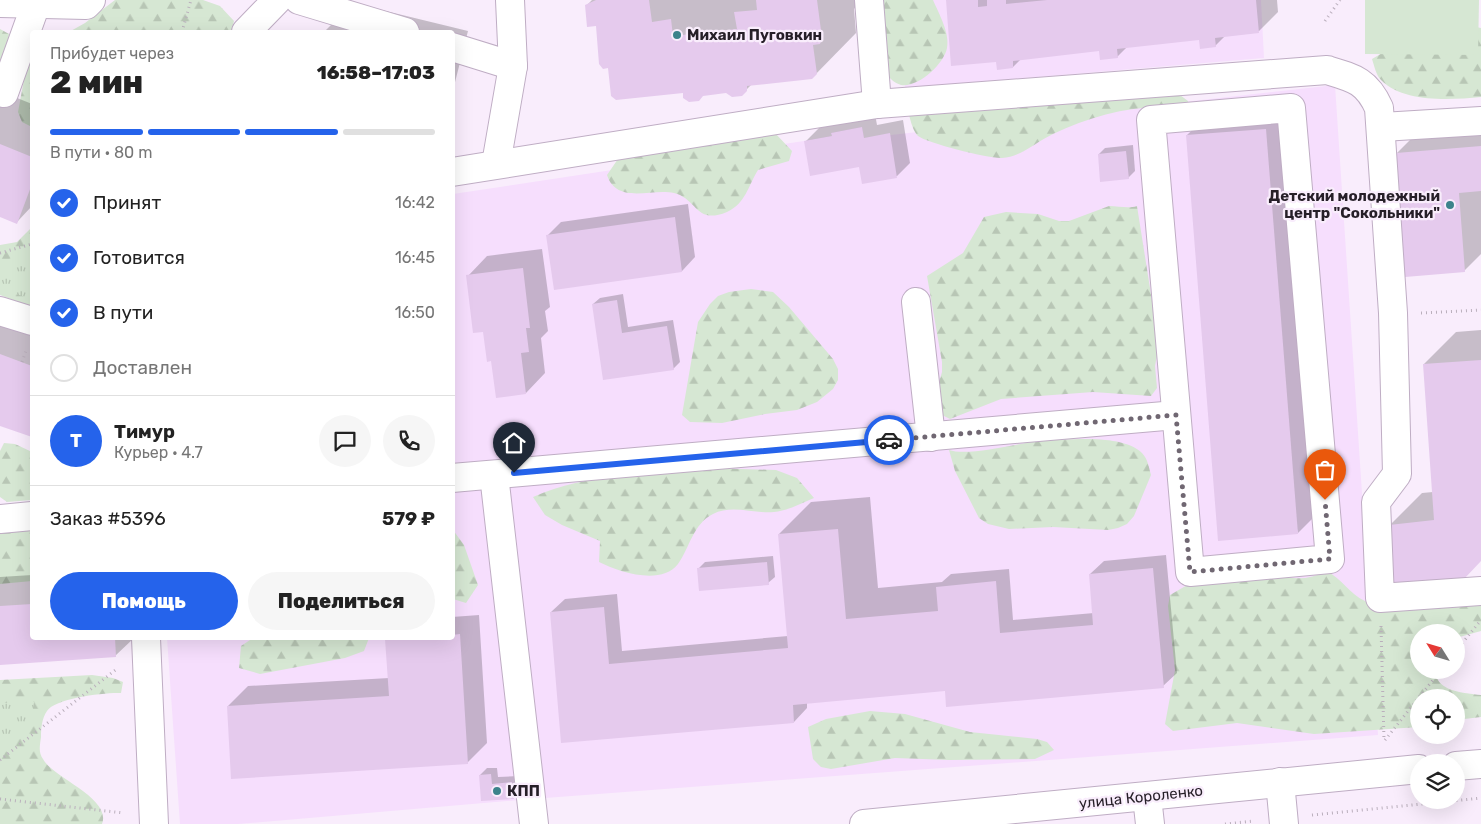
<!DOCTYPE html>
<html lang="ru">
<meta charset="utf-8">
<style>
body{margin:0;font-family:Rubik,sans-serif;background:#f6f6f6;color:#222;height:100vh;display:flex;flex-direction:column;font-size:19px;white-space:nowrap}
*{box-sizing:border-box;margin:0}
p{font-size:16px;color:#767676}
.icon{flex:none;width:28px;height:28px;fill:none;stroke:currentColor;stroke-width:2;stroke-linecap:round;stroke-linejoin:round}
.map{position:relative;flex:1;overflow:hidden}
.details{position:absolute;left:30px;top:30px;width:425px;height:610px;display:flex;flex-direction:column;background:#fff;border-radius:5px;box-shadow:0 5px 20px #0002}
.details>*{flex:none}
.needle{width:32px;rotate:307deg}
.tools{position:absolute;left:1410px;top:624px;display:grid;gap:10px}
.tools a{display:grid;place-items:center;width:55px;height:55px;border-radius:50%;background:#fff;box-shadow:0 5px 20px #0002;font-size:25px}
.pin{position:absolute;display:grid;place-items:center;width:42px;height:42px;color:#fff;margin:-51px -21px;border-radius:50% 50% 50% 0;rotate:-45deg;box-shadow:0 0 5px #0007}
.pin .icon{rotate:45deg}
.courier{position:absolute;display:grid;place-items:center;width:50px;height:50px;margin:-25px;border:4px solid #2563eb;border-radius:50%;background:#fff;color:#222;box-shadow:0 1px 6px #0007}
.summary em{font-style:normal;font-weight:800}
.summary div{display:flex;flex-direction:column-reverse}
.summary{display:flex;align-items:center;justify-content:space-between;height:85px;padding:0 20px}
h1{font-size:32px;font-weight:800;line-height:38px}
.bar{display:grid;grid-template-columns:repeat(4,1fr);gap:8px 5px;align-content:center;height:60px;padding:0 20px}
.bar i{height:6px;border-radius:4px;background:#e0e0e0}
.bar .on{background:#2563eb}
.bar p{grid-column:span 4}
.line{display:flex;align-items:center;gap:12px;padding:0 20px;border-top:1px solid #e0e0e0}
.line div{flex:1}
.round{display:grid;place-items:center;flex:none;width:52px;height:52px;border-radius:26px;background:#f6f6f6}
ol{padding:0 20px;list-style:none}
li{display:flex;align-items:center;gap:15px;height:55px}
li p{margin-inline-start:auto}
li .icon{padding:5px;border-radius:50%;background:#2563eb;color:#fff;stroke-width:4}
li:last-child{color:#767676}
li i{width:28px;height:28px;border:2px solid #e0e0e0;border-radius:50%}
.primary-button{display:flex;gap:10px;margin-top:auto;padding:10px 20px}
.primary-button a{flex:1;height:58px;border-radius:30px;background:#2563eb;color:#fff;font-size:20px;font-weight:800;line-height:58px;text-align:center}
.primary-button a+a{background:#f6f6f6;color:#222}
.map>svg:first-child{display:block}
.built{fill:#f6defd}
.forest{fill:url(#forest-firs)}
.park{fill:url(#park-tufts)}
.garden{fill:#d6e7d3}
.shadow{fill:#0003}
.building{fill:#e5caed}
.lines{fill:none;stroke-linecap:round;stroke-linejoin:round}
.minor-casing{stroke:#bfadc4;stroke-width:30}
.path{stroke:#baafbc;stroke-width:3;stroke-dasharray:1 4;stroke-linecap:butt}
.minor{stroke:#fff;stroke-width:28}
.done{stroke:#706772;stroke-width:5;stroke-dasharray:0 9}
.route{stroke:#2563eb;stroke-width:6}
.poi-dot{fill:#3c838b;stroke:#f9edfc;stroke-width:2}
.labels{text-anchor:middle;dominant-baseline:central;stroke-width:4.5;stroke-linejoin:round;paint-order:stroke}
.poi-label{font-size:15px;font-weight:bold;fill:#261f28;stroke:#f9edfc;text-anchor:start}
.street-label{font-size:15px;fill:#261f28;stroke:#f9edfc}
</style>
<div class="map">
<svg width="1481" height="824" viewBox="0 0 1481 824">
<defs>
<pattern id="forest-firs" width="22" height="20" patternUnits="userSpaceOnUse" patternTransform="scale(1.25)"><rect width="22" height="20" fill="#d6e7d3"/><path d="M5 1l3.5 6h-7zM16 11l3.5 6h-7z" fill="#b8c6b5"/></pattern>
<pattern id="park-tufts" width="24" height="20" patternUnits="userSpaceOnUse" patternTransform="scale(1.25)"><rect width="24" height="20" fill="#d6e7d3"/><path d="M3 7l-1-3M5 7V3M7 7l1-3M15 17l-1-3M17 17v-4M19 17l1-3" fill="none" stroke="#b8c6b5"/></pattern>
</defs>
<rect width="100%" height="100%" fill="#f9edfc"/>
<g class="built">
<polygon points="898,0 1261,0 1264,58 905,88"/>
<polygon points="1335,85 1378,735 532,799 238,824 180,824 167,638 452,638 453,194 804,141 832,136 831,133 862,127 864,138"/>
</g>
<g class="forest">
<polygon points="115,0 203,0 220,6 234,21 231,32 69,32 85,23"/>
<path d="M879 0H933C939 14 950 33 947 48 944 64 918 88 901 85 894 83 890 78 885 73Z"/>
<path d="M1471 26 1481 28V97C1450 100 1404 103 1381 80 1376 75 1374 65 1372 59L1389 49Z"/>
<polygon points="0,29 9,34 8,44 0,62"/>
<polygon points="32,52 32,127 22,122 18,112 28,58"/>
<path d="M1180 95 1188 101 1189 109C1142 102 1095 114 1053 134 1036 142 1021 157 1002 158 989 159 927 143 918 136 913 131 911 122 909 115Z"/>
<path d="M775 133 792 151 789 161 758 170C748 186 746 203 727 212 695 225 698 199 674 193 651 188 617 205 607 175L620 156Z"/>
<path d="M1109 206C1119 206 1128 209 1137 206L1159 345 1155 366 1157 388 1151 396 1093 392 1001 399 950 419 940 414 936 392 942 372V362L927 276 963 253 984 217 1006 212 1038 214 1059 221H1069Z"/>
<polygon points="32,227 32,307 0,295 0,245 17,242"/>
<polygon points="751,289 773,292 789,307 833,359 838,369 838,380 833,389 817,402 797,410 765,414 722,423 690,422 682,415 698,322 710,304 718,296 729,292"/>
<path d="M1046 440C1073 440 1122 434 1142 453 1148 459 1149 468 1151 475L1134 516 1127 524 1118 528 1108 530 1053 527 1009 529 988 524 979 518 955 471 949 450C969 457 1023 442 1046 440Z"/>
<polygon points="4,443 15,444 32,452 32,500 7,502 0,497 0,451"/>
<path d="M710 468 776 470 797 478 814 498C802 503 787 511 774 512 754 514 732 504 713 514 693 524 690 547 678 564 661 586 619 572 599 562L600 541 562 525 545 515 533 497C588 473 651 473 710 468Z"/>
<polygon points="32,526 32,581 0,584 0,533"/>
<polygon points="453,530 464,545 478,585 466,603 453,599"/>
<path d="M1326 571C1342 578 1349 594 1365 601 1377 607 1462 601 1481 601V631L1456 638V632H1419V670H1435C1436 692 1464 693 1481 695V717L1456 720V698H1419V727L1314 734 1237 723 1173 731 1165 724 1175 670 1168 606 1170 595 1189 584 1210 579 1286 577C1300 580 1313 578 1326 571Z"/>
<polygon points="253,638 369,638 364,651 345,658 260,674 239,668 241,646"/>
<path d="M92 675 113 678 123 682 121 693C106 692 55 698 47 711 42 718 41 728 41 737 40 745 38 752 43 759 53 778 112 798 102 824H0V680Z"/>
<polygon points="870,711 905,714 970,732 1037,739 1047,742 1054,750 1035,759 949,760 895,758 831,769 821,767 813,759 808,727 826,719"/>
</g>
<g class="park">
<polygon points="32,251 32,299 0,289 0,262"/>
<polygon points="34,702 31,727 0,743 0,703"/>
</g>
<polygon class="garden" points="1365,0 1479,0 1478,55 1365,54"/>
<g class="shadow">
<polygon points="592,0 861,0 854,9 856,33 812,78 752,84 741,95 727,92 684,92 610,67 597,25 586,6"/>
<polygon points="947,0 1277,0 1278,12 1259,31 1225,36 1215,46 1200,38 1128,46 1117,57 1100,49 1022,58 1013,67 997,61"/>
<polygon points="353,3 468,31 452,94 452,32 324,32"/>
<polygon points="0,91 32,104 32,206 17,222 0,215"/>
<polygon points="1285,109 1318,513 1298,533 1187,135 1207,116"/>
<polygon points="875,114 877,125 903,120 910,163 897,176 863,183 860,166 805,142 819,128"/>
<polygon points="1481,117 1481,254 1464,271 1397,153 1429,121"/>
<polygon points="1133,145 1135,171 1128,178 1099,154 1105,148"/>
<polygon points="688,204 695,257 682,271 548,235 561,222"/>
<polygon points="542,249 550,307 545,311 548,331 541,338 545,373 526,393 492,359 468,276 487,256"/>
<polygon points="623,294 628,327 673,320 680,362 673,369 604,379 593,304 600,298"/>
<polygon points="0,307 32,315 32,436 0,424"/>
<polygon points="1481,330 1481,560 1390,525 1422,493 1433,492 1424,364 1456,332"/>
<polygon points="870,497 878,588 942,582 951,574 1009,569 1013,620 1094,613 1090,574 1104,561 1166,555 1177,673 1163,686 946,690 807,702 807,708 794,722 563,742 551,612 565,599 617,594 622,651 788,636 779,534 811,502"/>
<polygon points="773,556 775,577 768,583 698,569 705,562"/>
<polygon points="32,575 32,638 134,638 115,656 0,664 0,577"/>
<polygon points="479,615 487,743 467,763 228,706 248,686 389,678 387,639 388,638 452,638 452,617"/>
<polygon points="487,768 497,768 498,777 519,776 520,791 513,797 482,799 480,775"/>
</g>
<g class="building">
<polygon points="596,0 649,0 652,22 671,19 673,36 737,29 734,12 757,10 756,0 817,0 822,38 820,44 813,45 817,74 812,79 747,86 747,91 742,96 732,97 726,93 703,96 699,101 689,102 683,98 683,93 616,100 611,96 608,68 603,69 599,64 596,26 587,27 585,5"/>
<polygon points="946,0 978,0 978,7 987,6 987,0 1006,0 1006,4 1047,0 1256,0 1259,33 1215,38 1216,47 1200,49 1199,40 1117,49 1118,58 1100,60 1099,51 1013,61 1013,68 997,70 996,62 951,66"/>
<polygon points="862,127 864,138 890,133 897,178 862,184 859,167 810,176 804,141 832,136 831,133"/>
<polygon points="1266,129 1298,534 1218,541 1186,135"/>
<polygon points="0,144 32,157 32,184 17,224 0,217"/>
<polygon points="1481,146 1481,191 1459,193 1465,272 1405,277 1396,153"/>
<polygon points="1126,151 1129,179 1100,182 1098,154"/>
<polygon points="675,217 682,272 554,290 546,235"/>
<polygon points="523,268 530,328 526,328 529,352 521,353 526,394 496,398 491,361 487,362 483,332 473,333 466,275"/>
<polygon points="617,300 622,333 667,326 674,370 603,380 592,304"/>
<polygon points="0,354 32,366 32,437 0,426"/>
<polygon points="1481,360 1481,561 1464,579 1393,583 1389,525 1434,520 1423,364"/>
<polygon points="838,529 846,619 938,611 936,587 996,581 1000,633 1093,625 1089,574 1153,568 1164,688 946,707 945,691 793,705 794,723 561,743 550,612 604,607 609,664 788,648 778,534"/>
<polygon points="767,562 769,585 699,591 697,568"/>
<polygon points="32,604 32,638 115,638 116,657 0,665 0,606"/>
<polygon points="460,634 468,764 231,779 227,706 389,696 385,639 452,638 452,635"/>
<polygon points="491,774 492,784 512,782 514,799 481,801 479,775"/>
</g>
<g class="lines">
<defs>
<g id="minor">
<polyline points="299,0 405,32"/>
<polyline points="869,0 877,104"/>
<polyline points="0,3 86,5 91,0"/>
<polyline points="246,32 277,0"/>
<polyline points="452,47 513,66"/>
<polyline points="4,93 36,4"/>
<polygon points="1291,108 1330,559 1190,572 1151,120"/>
<polyline points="1382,127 1481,121"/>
<polyline points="496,164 513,66 510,0"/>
<path d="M452 172 877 104 1327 70C1354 78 1367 81 1379 108L1393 313 1397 474 1376 502 1380 598 1481 591"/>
<polyline points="916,302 931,437"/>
<polyline points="0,311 32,321"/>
<polyline points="494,475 534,824"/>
<polyline points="452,478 1176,415"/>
<polyline points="0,519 32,516"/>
<polyline points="146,638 154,824"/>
<polyline points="1456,766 1481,764"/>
<polyline points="1280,782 1284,824"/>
<polyline points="1147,797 1150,824"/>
<polyline points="864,824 1419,769"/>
</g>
</defs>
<use href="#minor" class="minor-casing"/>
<g class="path">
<polyline points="1325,21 1340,0"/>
<polyline points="182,32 191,0"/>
<polyline points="0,253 32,244"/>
<polyline points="1421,313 1481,310"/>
<polyline points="22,362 27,348"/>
<polyline points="1381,626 1384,740"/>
<polyline points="1456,651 1481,620"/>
<polyline points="1385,740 1441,670"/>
<polyline points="0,760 118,668"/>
<polyline points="0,799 124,813"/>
<polyline points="1312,815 1481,798"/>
<polyline points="1225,824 1254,821"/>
</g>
<use href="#minor" class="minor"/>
</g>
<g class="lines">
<polyline class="done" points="889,440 1176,415 1190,572 1330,559 1325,500"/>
<polyline class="route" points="514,473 889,440"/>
</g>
<g class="poi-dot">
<circle cx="677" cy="35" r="5"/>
<circle cx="1450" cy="205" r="5"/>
<circle cx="497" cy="791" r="5"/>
</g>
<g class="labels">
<g class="poi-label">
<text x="687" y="35">Михаил Пуговкин</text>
<text x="1440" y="196" text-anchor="end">Детский молодежный<tspan x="1440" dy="17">центр "Сокольники"</tspan></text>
<text x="507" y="791">КПП</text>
</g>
<g class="street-label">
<text transform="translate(1141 797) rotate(-6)">улица Короленко</text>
</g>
</g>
</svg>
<div class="tools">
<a><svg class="needle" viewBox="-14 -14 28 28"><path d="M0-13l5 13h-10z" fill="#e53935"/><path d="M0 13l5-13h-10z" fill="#767676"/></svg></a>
<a><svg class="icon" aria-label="locate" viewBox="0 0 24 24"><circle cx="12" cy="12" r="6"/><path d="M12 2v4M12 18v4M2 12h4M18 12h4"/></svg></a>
<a><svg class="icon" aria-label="layers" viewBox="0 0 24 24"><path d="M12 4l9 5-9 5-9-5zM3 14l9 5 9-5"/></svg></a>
</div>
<div class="pin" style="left:1325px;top:500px;background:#ea580c"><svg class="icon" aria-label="bag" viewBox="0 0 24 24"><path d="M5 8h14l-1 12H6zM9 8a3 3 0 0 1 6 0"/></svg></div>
<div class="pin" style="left:514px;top:473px;background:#1f2937"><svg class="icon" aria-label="home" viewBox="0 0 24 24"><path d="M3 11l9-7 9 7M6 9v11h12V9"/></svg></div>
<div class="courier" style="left:889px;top:440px"><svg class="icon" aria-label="car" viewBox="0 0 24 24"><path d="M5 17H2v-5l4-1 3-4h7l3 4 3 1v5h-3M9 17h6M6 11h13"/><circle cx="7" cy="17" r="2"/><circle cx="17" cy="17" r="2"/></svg></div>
<section class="details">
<div class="summary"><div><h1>2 мин</h1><p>Прибудет через</p></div><em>16:58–17:03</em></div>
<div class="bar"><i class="on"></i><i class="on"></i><i class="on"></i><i></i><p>В пути · 80 m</p></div>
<ol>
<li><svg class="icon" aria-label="check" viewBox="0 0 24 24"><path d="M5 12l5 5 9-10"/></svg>Принят<p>16:42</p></li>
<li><svg class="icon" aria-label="check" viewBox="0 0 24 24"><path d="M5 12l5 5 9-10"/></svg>Готовится<p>16:45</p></li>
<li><svg class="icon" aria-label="check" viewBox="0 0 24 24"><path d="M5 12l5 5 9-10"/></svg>В пути<p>16:50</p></li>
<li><i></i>Доставлен</li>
</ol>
<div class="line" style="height:90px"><b class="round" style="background:#2563eb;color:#fff">Т</b><div><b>Тимур</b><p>Курьер · 4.7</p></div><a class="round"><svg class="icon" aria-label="chat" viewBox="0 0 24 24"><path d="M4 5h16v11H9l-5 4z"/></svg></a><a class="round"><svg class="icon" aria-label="phone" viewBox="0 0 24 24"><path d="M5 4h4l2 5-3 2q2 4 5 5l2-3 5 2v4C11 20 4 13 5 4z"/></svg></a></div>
<div class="line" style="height:65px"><div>Заказ #5396</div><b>579 ₽</b></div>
<div class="primary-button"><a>Помощь</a><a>Поделиться</a></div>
</section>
</div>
